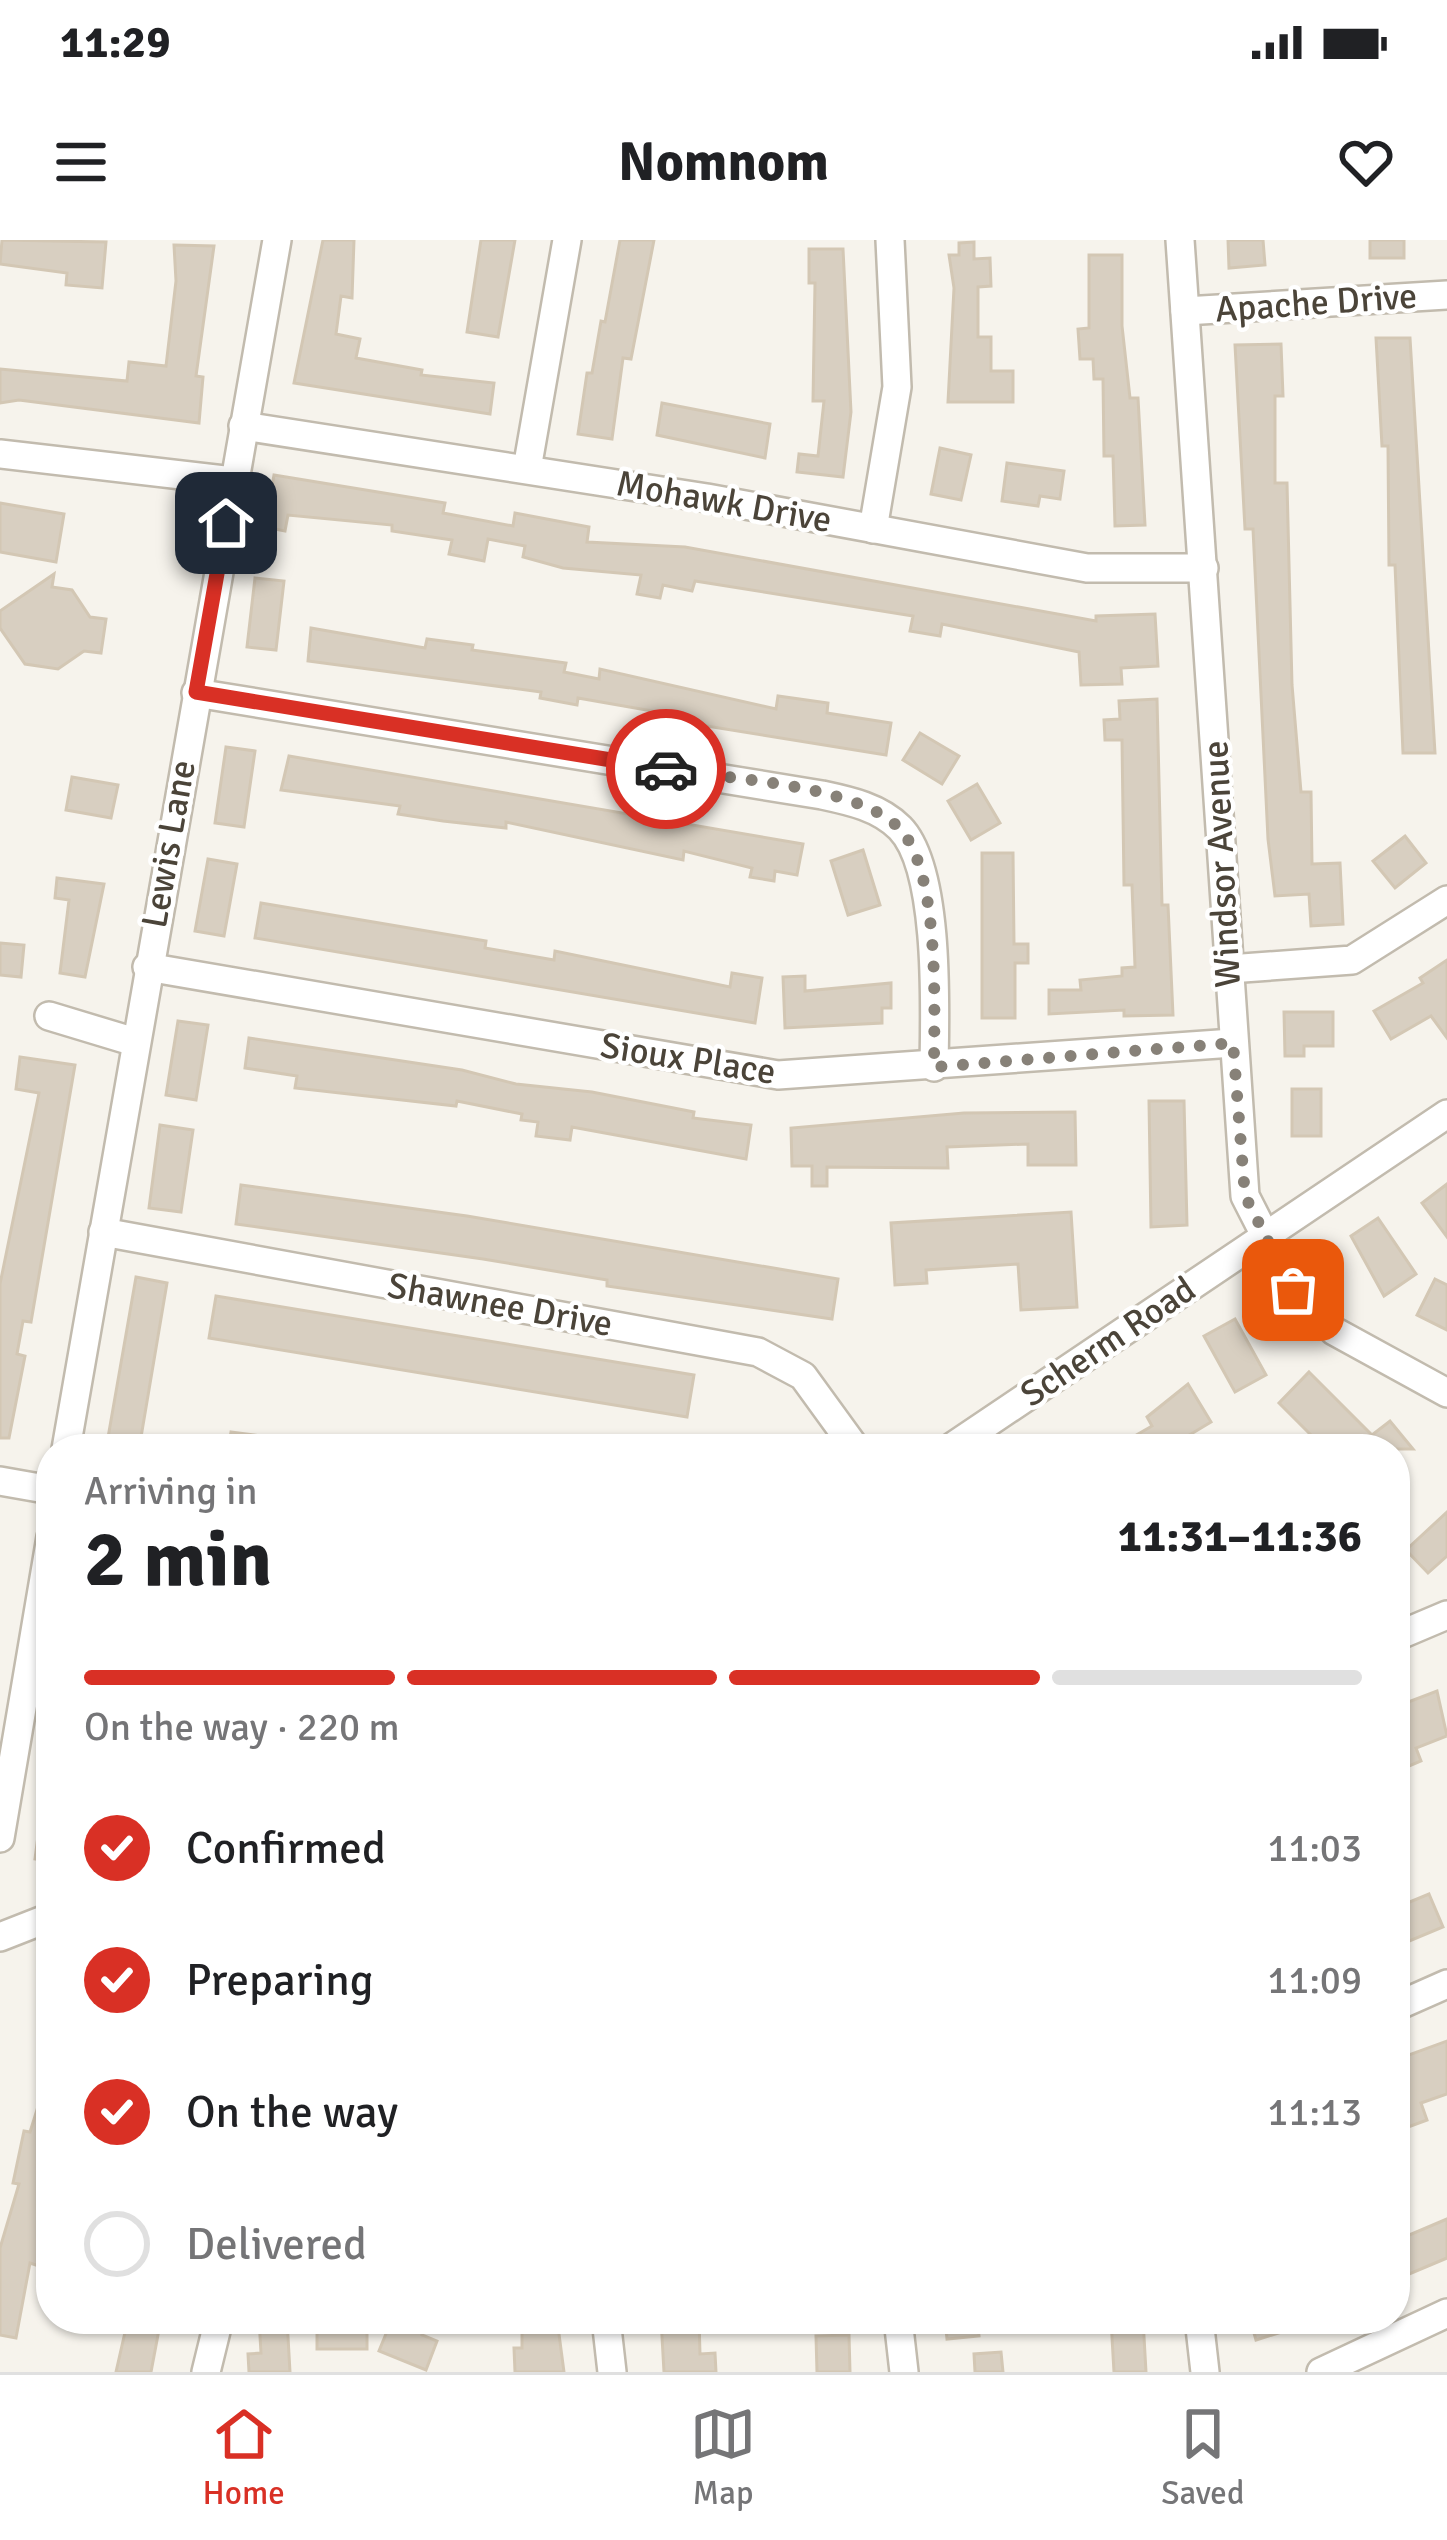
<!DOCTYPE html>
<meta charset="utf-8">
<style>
body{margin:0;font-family:Signika,sans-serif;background:#f6f6f6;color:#202124;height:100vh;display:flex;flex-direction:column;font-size:45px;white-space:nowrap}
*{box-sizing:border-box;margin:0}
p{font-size:39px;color:#757577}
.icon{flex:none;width:66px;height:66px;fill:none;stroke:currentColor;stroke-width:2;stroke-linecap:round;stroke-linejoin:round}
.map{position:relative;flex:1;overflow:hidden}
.panel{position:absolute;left:36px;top:1194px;width:1374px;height:900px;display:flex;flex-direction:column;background:#fff;border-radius:48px;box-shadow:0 3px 9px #0004}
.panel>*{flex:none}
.pin{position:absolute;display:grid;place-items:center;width:102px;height:102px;color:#fff;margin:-51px;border-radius:24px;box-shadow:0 6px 18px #0006}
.courier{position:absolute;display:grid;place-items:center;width:120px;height:120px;margin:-60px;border:9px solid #d93025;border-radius:50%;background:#fff;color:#222;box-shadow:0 3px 15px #0007}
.summary em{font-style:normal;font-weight:800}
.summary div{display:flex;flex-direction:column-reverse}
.summary{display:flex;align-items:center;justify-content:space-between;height:204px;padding:0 48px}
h1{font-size:78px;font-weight:800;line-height:90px}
.bar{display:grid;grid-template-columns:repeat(4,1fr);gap:18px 12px;align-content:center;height:144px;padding:0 48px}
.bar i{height:15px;border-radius:9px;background:#e0e0e0}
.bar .on{background:#d93025}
.bar p{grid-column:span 4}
ol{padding:0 48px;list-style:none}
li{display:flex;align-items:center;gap:36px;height:132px}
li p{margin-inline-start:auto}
li .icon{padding:12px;border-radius:50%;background:#d93025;color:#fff;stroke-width:4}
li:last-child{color:#757577}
li i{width:66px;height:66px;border:6px solid #e0e0e0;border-radius:50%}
.status{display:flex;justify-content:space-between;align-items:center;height:84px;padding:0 60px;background:#fff;direction:ltr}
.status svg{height:33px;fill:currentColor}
header{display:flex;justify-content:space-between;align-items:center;height:156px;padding:0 48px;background:#fff;font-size:54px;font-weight:800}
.dock{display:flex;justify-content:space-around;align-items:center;height:168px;border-top:3px solid #e0e0e0;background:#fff;font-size:33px;color:#757577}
.dock a{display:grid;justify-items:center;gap:6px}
.dock .on{color:#d93025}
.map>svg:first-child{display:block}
.building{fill:#d8cfc1;stroke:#d3c7b4;stroke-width:3}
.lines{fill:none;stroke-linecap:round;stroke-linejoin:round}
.minor-casing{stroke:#c2bbae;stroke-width:32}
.minor{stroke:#fff;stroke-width:27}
.done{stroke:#878178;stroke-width:12;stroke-dasharray:0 21.6}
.route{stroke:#d93025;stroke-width:15}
.labels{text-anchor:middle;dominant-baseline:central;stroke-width:9;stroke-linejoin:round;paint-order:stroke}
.street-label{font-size:36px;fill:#4b4439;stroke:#fff}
</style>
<div class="status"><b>11:29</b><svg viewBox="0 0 49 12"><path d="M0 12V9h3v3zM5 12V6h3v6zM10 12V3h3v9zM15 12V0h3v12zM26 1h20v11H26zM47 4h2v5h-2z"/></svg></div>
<header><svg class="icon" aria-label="menu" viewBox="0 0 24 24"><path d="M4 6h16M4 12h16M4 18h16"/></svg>Nomnom<svg class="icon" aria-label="heart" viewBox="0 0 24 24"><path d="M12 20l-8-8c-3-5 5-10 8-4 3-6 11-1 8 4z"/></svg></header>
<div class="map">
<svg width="1447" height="2132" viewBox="0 0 1447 2132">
<rect width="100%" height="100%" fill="#f6f3ec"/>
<g class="building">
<polygon points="2,0 106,2 102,48 66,45 67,33 0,24"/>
<polygon points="323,0 354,0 352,58 341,56 336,94 360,99 356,118 422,130 421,135 494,143 490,174 294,143"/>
<polygon points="481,0 515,0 498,97 467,92"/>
<polygon points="620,0 654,0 631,119 623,118 612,199 578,194 587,133 592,133 601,81 605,82"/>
<polygon points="1228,0 1263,0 1265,25 1229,28"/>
<rect x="1370" y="0" width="34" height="18"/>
<polygon points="974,2 974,19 990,18 991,46 978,47 978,97 991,97 991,131 1013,131 1013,162 948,162 954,48 949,15 959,15 959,3"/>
<polygon points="174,5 214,6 196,136 203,137 199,183 19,160 0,163 0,129 127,141 129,122 166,126 176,41"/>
<polygon points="809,9 843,9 851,172 843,237 797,232 799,214 818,216 824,161 813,161 815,43 809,43"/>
<polygon points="1089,15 1122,15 1122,86 1130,158 1138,158 1145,285 1115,286 1113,216 1104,216 1103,139 1094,139 1093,119 1080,119 1078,89 1089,88"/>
<polygon points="1376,98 1410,98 1435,513 1403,513 1395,325 1389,325 1388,206 1382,206"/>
<polygon points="1281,104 1283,156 1275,156 1275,243 1287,243 1292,445 1301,552 1311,552 1312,624 1340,623 1343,684 1311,686 1309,654 1275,656 1268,599 1253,289 1245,289 1235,105"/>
<polygon points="662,163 770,184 765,218 657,195"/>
<polygon points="940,208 971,215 961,260 931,254"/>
<polygon points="1007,223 1064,231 1060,259 1040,256 1038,266 1002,261"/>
<polygon points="274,235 445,263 443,273 513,286 515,273 589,287 587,302 685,307 1096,381 1096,376 1155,374 1158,426 1121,428 1122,444 1081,445 1079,412 942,384 940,396 910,391 913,376 695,341 692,351 663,345 660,358 637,354 641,335 563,328 523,317 525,306 488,299 484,321 449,314 452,300 392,291 392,285 288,275 285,291 265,287"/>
<polygon points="0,263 64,274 56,322 0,312"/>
<polygon points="54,334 52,347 72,350 90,377 106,379 101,413 84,411 58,429 25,424 0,388 0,371"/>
<polygon points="255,338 284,341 276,410 247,407"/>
<polygon points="311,388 425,408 427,399 473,405 472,410 566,423 564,432 599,439 600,429 776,469 778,456 828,463 827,473 891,483 886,515 657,478 658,472 578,458 577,465 540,458 541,452 308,421"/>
<polygon points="1157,459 1162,665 1168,665 1173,775 1124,776 1124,770 1049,774 1049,750 1081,750 1080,740 1122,736 1122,728 1135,727 1132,645 1124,645 1122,500 1105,500 1104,480 1120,479 1119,461"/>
<polygon points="920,493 959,516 942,544 903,520"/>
<polygon points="226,507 255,511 244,587 215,583"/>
<polygon points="289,516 803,604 797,635 775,631 774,641 750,637 752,628 684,611 683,620 506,582 506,588 443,581 398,574 400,566 281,550"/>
<polygon points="72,537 118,545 111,578 66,570"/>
<polygon points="977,544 1000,583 971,600 948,561"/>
<polygon points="1405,596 1426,623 1395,648 1373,621"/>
<polygon points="863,610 880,665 848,675 831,621"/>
<polygon points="982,613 1013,613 1014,704 1028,704 1028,723 1015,723 1015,778 982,778"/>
<polygon points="208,619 237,624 224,696 195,691"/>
<polygon points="57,638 104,644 85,737 60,733 69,660 55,658"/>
<polygon points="261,663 486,701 485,708 554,720 555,711 730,747 732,733 762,738 755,783 255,698"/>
<polygon points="0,703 24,705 21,737 0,735"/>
<polygon points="1447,720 1447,798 1431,776 1391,799 1374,771 1423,743 1420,738"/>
<polygon points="805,736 805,751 891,743 891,768 882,768 882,783 785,788 783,737"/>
<polygon points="1284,772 1333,772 1333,806 1304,806 1304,816 1285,816"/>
<polygon points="178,781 208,785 196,860 166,855"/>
<polygon points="249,798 462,830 516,844 592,852 694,872 693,878 751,885 746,919 572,887 570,900 536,896 538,882 521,880 522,874 457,861 456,866 295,848 297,836 245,828"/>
<polygon points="20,817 75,825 31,1082 23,1081 17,1114 25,1116 9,1198 0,1198 0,1044 39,853 16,849"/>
<rect x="1292" y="849" width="29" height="47"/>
<polygon points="1149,861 1184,861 1187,985 1151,987"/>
<polygon points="1075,872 1076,925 1028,925 1028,904 947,907 948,928 827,927 827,946 812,946 812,926 792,926 791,888 964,873"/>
<polygon points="160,885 193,890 181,972 149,968"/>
<polygon points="1447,944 1447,997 1422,963"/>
<polygon points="241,945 467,976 838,1039 832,1079 607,1046 607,1040 483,1019 236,984"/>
<polygon points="1071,972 1077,1067 1021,1070 1018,1024 926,1030 927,1043 895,1045 891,983"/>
<polygon points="1378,978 1416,1034 1384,1056 1351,996"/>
<polygon points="136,1037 167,1043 139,1209 106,1209"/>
<polygon points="1435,1039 1447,1045 1447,1090 1417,1075"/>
<polygon points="216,1056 694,1135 687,1177 209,1098"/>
<polygon points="1235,1079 1266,1135 1235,1152 1204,1096"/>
<polygon points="1309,1132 1372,1195 1390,1181 1413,1209 1325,1209 1279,1163"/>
<polygon points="1188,1144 1211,1182 1166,1209 1112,1209 1152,1186 1147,1177"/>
<polygon points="231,1192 283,1199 282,1209 228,1209"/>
<polygon points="1447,1272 1447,1316 1428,1333 1406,1310"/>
<polygon points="1437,1451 1447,1496 1416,1508 1421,1521 1402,1529 1395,1512 1395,1467"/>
<polygon points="41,1573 51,1574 51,1621 35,1619"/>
<polygon points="1429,1654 1443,1687 1395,1707 1395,1668"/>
<polygon points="1447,1801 1447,1854 1421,1863 1427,1880 1408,1887 1395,1851 1395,1820"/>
<polygon points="47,1838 51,1933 43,1972 51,1975 51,1986 39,2026 30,2023 16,2098 0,2095 0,2008 19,1944 13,1943 24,1891 30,1892"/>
<polygon points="1447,1979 1447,2018 1395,2040 1395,2001"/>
<polygon points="128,2079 161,2079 151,2132 116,2132"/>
<polygon points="259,2079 287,2079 290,2132 249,2132 248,2114 261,2113"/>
<rect x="317" y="2079" width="50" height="30"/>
<polygon points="392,2079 426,2083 422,2095 437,2101 426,2130 379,2111"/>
<polygon points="522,2079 557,2079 564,2132 515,2132 514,2108 522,2108"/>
<polygon points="661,2079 699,2079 700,2114 715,2113 716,2132 664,2132"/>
<polygon points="945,2079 977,2079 979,2096 947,2099"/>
<polygon points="1143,2079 1146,2132 1114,2132 1111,2080"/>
<polygon points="1250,2079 1310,2079 1311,2083 1256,2100"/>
<polygon points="849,2095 850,2132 817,2132 816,2096"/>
<polygon points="1001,2112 1003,2132 975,2132 974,2114"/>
</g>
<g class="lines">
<defs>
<g id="minor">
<polyline points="1180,0 1245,956 1293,1050 1334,1091 1447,1153"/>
<polyline points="1185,71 1447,55"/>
<polyline points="243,186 707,258 1087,328 1204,328"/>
<polyline points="0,214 233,241"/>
<polyline points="527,229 567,0"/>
<polyline points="873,289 897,147 890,0"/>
<path d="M196 453 822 555C850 561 879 567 900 588 940 629 935 770 934 827"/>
<polyline points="147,727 778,835 1233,803"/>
<polyline points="1229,729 1352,720 1447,660"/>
<polyline points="49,776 135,802"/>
<polyline points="103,992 758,1112 803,1136 856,1209"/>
<polyline points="66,1209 277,0"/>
<polyline points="949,1209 1447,874"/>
<polyline points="0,1241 51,1250"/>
<polyline points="1395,1397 1447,1375"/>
<polyline points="0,1598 51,1297"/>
<polyline points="0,1697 51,1677"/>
<polyline points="1395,1767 1447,1744"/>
<polyline points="606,2079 612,2132"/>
<polyline points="898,2079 904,2132"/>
<polyline points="1199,2079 1205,2132"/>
<polyline points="206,2132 219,2079"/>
<polyline points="1321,2132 1447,2073"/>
</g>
</defs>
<use href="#minor" class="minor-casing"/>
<use href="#minor" class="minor"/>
</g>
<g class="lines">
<path class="done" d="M666 529C727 539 852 544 897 586 941 626 934 769 934 827L1233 803 1245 956 1293 1050"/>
<polyline class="route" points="226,283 196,452 666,529"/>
</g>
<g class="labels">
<g class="street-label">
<text transform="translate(1316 63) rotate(-4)">Apache Drive</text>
<text transform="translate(724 262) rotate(10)">Mohawk Drive</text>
<text transform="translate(169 604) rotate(-80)">Lewis Lane</text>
<text transform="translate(1222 624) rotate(-93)">Windsor Avenue</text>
<text transform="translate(688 819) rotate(9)">Sioux Place</text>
<text transform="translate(500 1065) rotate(10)">Shawnee Drive</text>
<text transform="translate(1108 1102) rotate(-34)">Scherm Road</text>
</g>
</g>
</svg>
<div class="pin" style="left:1293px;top:1050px;background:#ea580c"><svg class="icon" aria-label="bag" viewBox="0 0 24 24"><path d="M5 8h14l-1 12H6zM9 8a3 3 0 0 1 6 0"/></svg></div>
<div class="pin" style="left:226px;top:283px;background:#1f2937"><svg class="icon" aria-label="home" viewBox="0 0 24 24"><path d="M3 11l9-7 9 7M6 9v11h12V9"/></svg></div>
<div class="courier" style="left:666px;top:529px"><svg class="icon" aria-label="car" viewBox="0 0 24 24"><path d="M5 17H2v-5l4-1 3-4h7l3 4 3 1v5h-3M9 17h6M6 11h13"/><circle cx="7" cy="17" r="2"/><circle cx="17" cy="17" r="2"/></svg></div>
<section class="panel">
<div class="summary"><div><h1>2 min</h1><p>Arriving in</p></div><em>11:31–11:36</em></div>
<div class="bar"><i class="on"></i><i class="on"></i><i class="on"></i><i></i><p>On the way · 220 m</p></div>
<ol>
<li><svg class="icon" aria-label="check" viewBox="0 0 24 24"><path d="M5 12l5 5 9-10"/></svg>Confirmed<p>11:03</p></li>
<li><svg class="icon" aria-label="check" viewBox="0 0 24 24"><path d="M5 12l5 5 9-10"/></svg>Preparing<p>11:09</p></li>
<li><svg class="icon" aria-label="check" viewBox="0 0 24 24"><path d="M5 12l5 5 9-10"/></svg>On the way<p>11:13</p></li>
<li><i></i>Delivered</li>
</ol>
</section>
</div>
<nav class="dock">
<a class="on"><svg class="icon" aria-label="home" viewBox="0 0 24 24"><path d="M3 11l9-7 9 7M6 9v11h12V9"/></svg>Home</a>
<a><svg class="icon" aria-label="map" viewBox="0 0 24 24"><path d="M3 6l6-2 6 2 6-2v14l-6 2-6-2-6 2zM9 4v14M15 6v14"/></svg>Map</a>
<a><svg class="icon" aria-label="saved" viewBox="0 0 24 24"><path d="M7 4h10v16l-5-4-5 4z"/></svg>Saved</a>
</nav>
